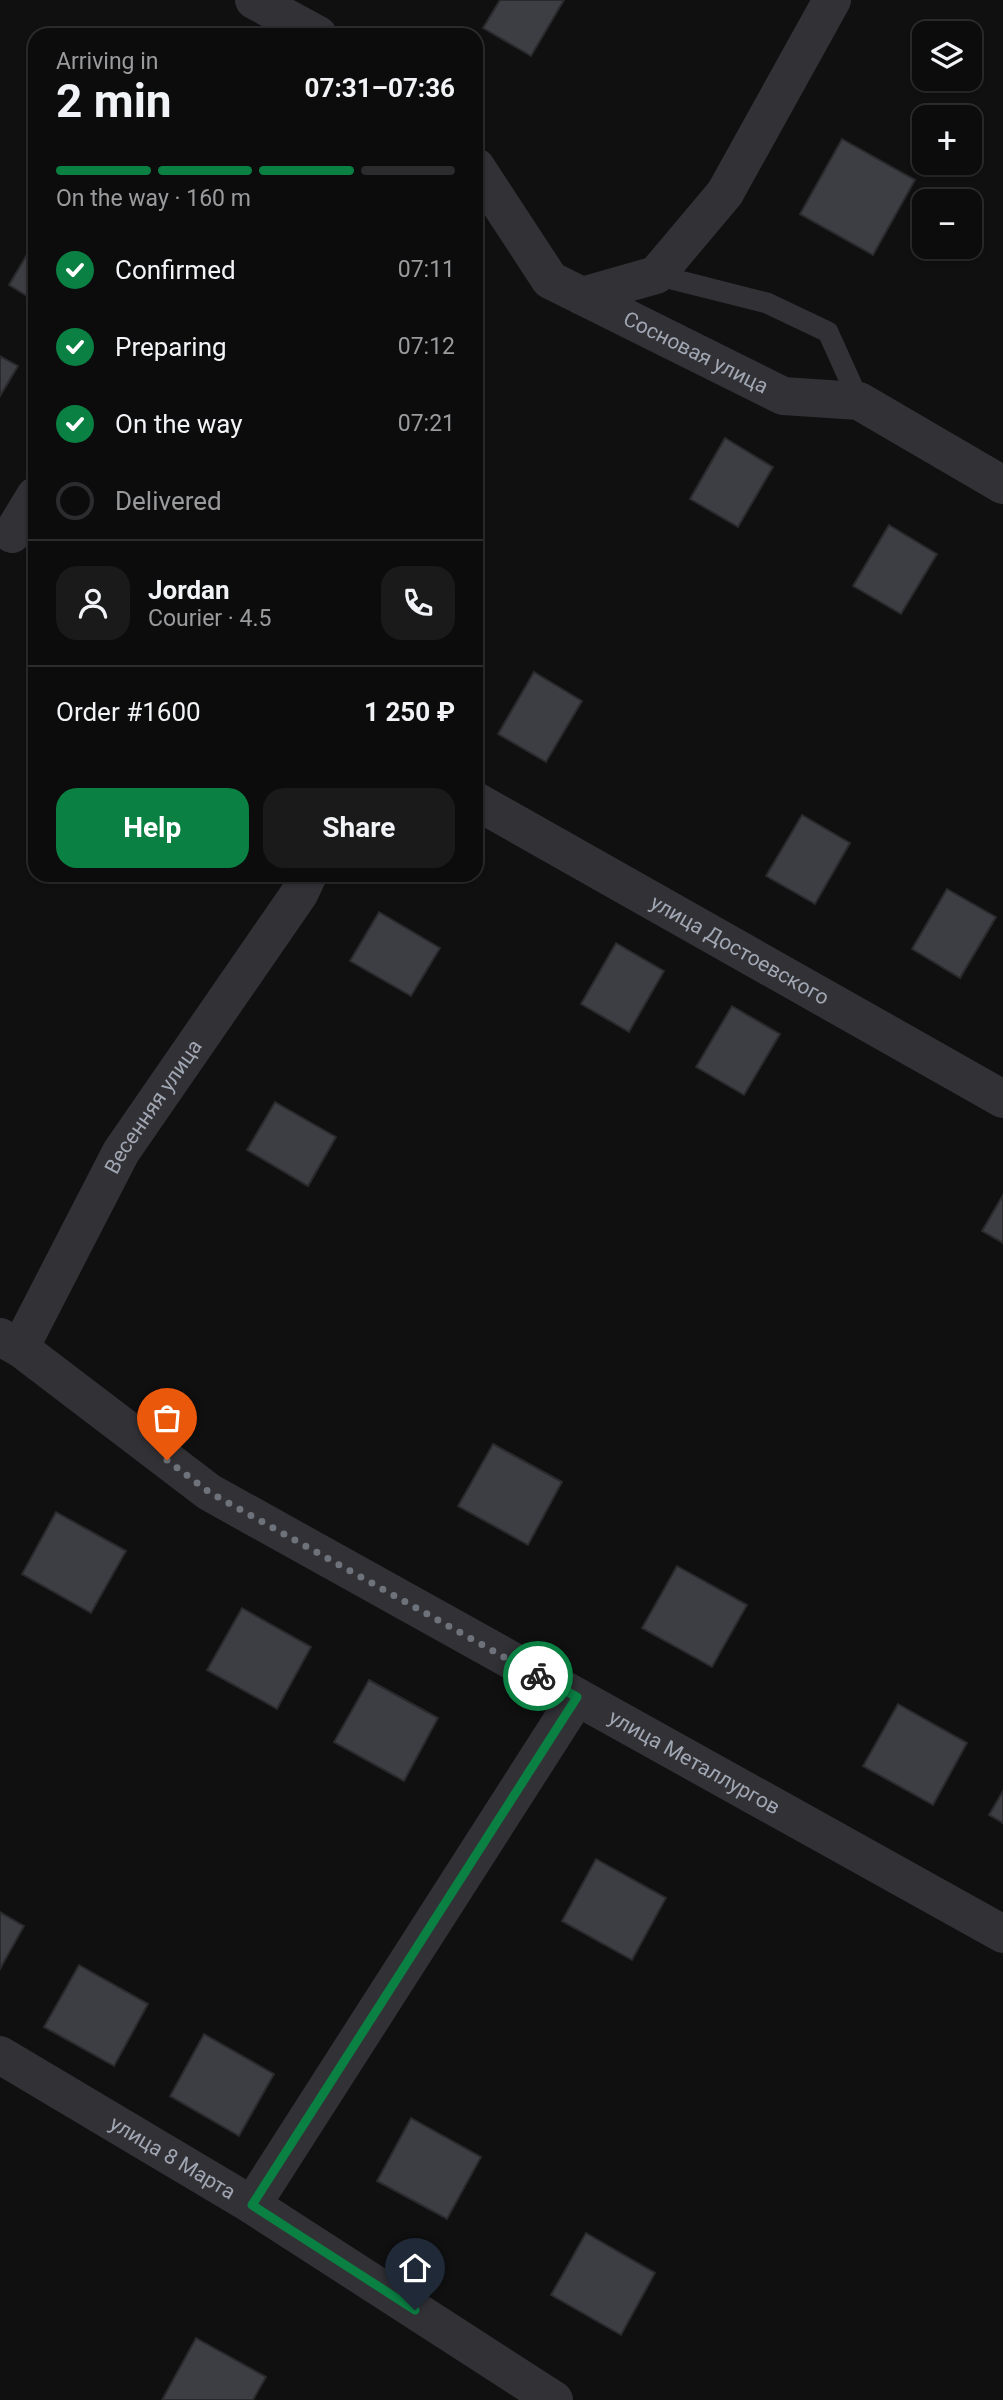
<!DOCTYPE html>
<meta charset="utf-8">
<style>
body{margin:0;font-family:Roboto,sans-serif;background:#1a1a1b;color:#f1f3f6;height:100vh;display:flex;flex-direction:column;font-size:26px;white-space:nowrap}
*{box-sizing:border-box;margin:0}
p{font-size:23px;color:#9a9b9d}
.icon{flex:none;width:38px;height:38px;fill:none;stroke:currentColor;stroke-width:2;stroke-linecap:round;stroke-linejoin:round}
.map{position:relative;flex:1;overflow:hidden}
.drawer{position:absolute;left:28px;top:28px;width:455px;height:854px;display:flex;flex-direction:column;background:#0c0c0d;border-radius:21px;box-shadow:0 2px 5px #0004,0 0 0 2px #2c2c2e}
.drawer>*{flex:none}
.fabs{position:absolute;left:912px;top:21px;display:grid;gap:14px}
.fabs a{display:grid;place-items:center;width:70px;height:70px;border-radius:14px;background:#0c0c0d;box-shadow:0 2px 5px #0004,0 0 0 2px #2c2c2e;font-size:35px}
.pin{position:absolute;display:grid;place-items:center;width:60px;height:60px;color:#fff;margin:-72px -30px;border-radius:50% 50% 50% 0;rotate:-45deg;box-shadow:0 0 7px #0007}
.pin .icon{rotate:45deg}
.courier{position:absolute;display:grid;place-items:center;width:70px;height:70px;margin:-35px;border:5px solid #0b8043;border-radius:50%;background:#fff;color:#222;box-shadow:0 2px 9px #0007}
.overview em{font-style:normal;font-weight:700}
.overview div{display:flex;flex-direction:column-reverse}
.overview{display:flex;align-items:center;justify-content:space-between;height:119px;padding:0 28px}
h1{font-size:46px;font-weight:700;line-height:52px}
.bar{display:grid;grid-template-columns:repeat(4,1fr);gap:10px 7px;align-content:center;height:84px;padding:0 28px}
.bar i{height:9px;border-radius:5px;background:#2c2c2e}
.bar .selected{background:#0b8043}
.bar p{grid-column:span 4}
.line{display:flex;align-items:center;gap:18px;padding:0 28px;border-top:2px solid #2c2c2e}
.line div{flex:1}
.round{display:grid;place-items:center;flex:none;width:74px;height:74px;border-radius:21px;background:#1a1a1b}
ol{padding:0 28px;list-style:none}
li{display:flex;align-items:center;gap:21px;height:77px}
li p{margin-inline-start:auto}
li .icon{padding:7px;border-radius:50%;background:#0b8043;color:#fff;stroke-width:4}
li:last-child{color:#9a9b9d}
li i{width:38px;height:38px;border:4px solid #2c2c2e;border-radius:50%}
.action{display:flex;gap:14px;margin-top:auto;padding:14px 28px}
.action a{flex:1;height:80px;border-radius:21px;background:#0b8043;color:#fff;font-size:28px;font-weight:700;line-height:80px;text-align:center}
.action a+a{background:#1a1a1b;color:#f1f3f6}
.map>svg:first-child{display:block}
.building{fill:#3d3e44;stroke:#2a2a2d;stroke-width:2}
.lines{fill:none;stroke-linecap:round;stroke-linejoin:round}
.lane{stroke:#313136;stroke-width:21}
.street{stroke:#313136;stroke-width:38}
.done{stroke:#6e727a;stroke-width:7;stroke-dasharray:0 12.6}
.route{stroke:#0b8043;stroke-width:9}
.labels{text-anchor:middle;dominant-baseline:central;stroke-width:6;stroke-linejoin:round;paint-order:stroke}
.street-label{font-size:21px;fill:#a0a6b2;stroke:#0b0b0c}
</style>
<div class="map">
<svg width="1003" height="2400" viewBox="0 0 1003 2400">
<rect width="100%" height="100%" fill="#101011"/>
<g class="building">
<polygon points="500,0 564,0 531,56 483,28"/>
<polygon points="842,139 915,180 873,255 800,214"/>
<polygon points="35,241 35,301 9,285"/>
<polygon points="0,356 18,366 0,396"/>
<polygon points="725,438 773,467 738,527 690,499"/>
<polygon points="889,525 937,554 901,614 853,586"/>
<polygon points="534,672 582,701 546,762 498,734"/>
<polygon points="802,815 850,843 815,904 766,876"/>
<polygon points="947,889 996,917 960,978 912,949"/>
<polygon points="379,912 440,948 411,996 350,961"/>
<polygon points="616,943 664,971 629,1032 581,1004"/>
<polygon points="732,1006 780,1034 744,1095 696,1067"/>
<polygon points="275,1102 336,1137 308,1186 247,1150"/>
<polygon points="1003,1195 1003,1243 982,1231"/>
<polygon points="493,1444 562,1482 528,1545 458,1506"/>
<polygon points="56,1512 126,1551 91,1613 22,1574"/>
<polygon points="677,1566 747,1605 712,1667 642,1628"/>
<polygon points="242,1608 311,1647 277,1709 207,1670"/>
<polygon points="369,1680 438,1718 404,1781 334,1742"/>
<polygon points="898,1704 967,1743 933,1805 863,1766"/>
<polygon points="1003,1791 1003,1823 989,1815"/>
<polygon points="596,1859 666,1898 632,1960 562,1921"/>
<polygon points="0,1912 24,1926 0,1969"/>
<polygon points="79,1965 148,2004 114,2066 44,2027"/>
<polygon points="204,2034 274,2074 239,2136 170,2096"/>
<polygon points="411,2118 481,2157 447,2219 377,2181"/>
<polygon points="586,2233 655,2273 621,2335 551,2295"/>
<polygon points="196,2338 266,2377 253,2400 162,2400"/>
</g>
<g class="lines">
<polyline class="lane" points="656,275 767,303 828,332 859,401"/>
<g class="street">
<polyline points="254,0 318,35"/>
<path id="s1" d="M476 167 550 280 783 396 859 401 1003 485"/>
<polyline points="582,296 656,275 725,193 832,0"/>
<polyline points="12,534 35,496"/>
<path id="s2" d="M476 801 1003 1099"/>
<path id="s3" d="M0 1337 20 1348 209 1492 1003 1934"/>
<path id="s4" d="M20 1348 121 1152 299 894 308 875"/>
<path id="s5" d="M0 2055 252 2205 554 2400"/>
<polyline points="252,2205 577,1697"/>
</g>
</g>
<g class="lines">
<polyline class="done" points="167,1460 209,1492 538,1676"/>
<polyline class="route" points="415,2310 252,2205 577,1697 538,1676"/>
</g>
<g class="labels">
<g class="street-label">
<text stroke="none"><textPath href="#s1" startOffset="298">Сосновая улица</textPath></text>
<text stroke="none"><textPath href="#s2" startOffset="303">улица Достоевского</textPath></text>
<text stroke="none"><textPath href="#s4" startOffset="276">Весенняя улица</textPath></text>
<text stroke="none"><textPath href="#s3" startOffset="816">улица Металлургов</textPath></text>
<text stroke="none"><textPath href="#s5" startOffset="201">улица 8 Марта</textPath></text>
</g>
</g>
</svg>
<div class="fabs">
<a><svg class="icon" aria-label="layers" viewBox="0 0 24 24"><path d="M12 4l9 5-9 5-9-5zM3 14l9 5 9-5"/></svg></a>
<a>+</a>
<a>−</a>
</div>
<div class="pin" style="left:167px;top:1460px;background:#ea580c"><svg class="icon" aria-label="bag" viewBox="0 0 24 24"><path d="M5 8h14l-1 12H6zM9 8a3 3 0 0 1 6 0"/></svg></div>
<div class="pin" style="left:415px;top:2310px;background:#1f2937"><svg class="icon" aria-label="home" viewBox="0 0 24 24"><path d="M3 11l9-7 9 7M6 9v11h12V9"/></svg></div>
<div class="courier" style="left:538px;top:1676px"><svg class="icon" aria-label="bike" viewBox="0 0 24 24"><circle cx="6" cy="16" r="4"/><circle cx="18" cy="16" r="4"/><path d="M6 16l4-8h5l3 8M10 8l3 8H6M13 5h3"/></svg></div>
<section class="drawer">
<div class="overview"><div><h1>2 min</h1><p>Arriving in</p></div><em>07:31–07:36</em></div>
<div class="bar"><i class="selected"></i><i class="selected"></i><i class="selected"></i><i></i><p>On the way · 160 m</p></div>
<ol>
<li><svg class="icon" aria-label="check" viewBox="0 0 24 24"><path d="M5 12l5 5 9-10"/></svg>Confirmed<p>07:11</p></li>
<li><svg class="icon" aria-label="check" viewBox="0 0 24 24"><path d="M5 12l5 5 9-10"/></svg>Preparing<p>07:12</p></li>
<li><svg class="icon" aria-label="check" viewBox="0 0 24 24"><path d="M5 12l5 5 9-10"/></svg>On the way<p>07:21</p></li>
<li><i></i>Delivered</li>
</ol>
<div class="line" style="height:126px"><a class="round"><svg class="icon" aria-label="person" viewBox="0 0 24 24"><circle cx="12" cy="8" r="4"/><path d="M4 21q1-7 8-7t8 7"/></svg></a><div><b>Jordan</b><p>Courier · 4.5</p></div><a class="round"><svg class="icon" aria-label="phone" viewBox="0 0 24 24"><path d="M5 4h4l2 5-3 2q2 4 5 5l2-3 5 2v4C11 20 4 13 5 4z"/></svg></a></div>
<div class="line" style="height:91px"><div>Order #1600</div><b>1 250 ₽</b></div>
<div class="action"><a>Help</a><a>Share</a></div>
</section>
</div>
